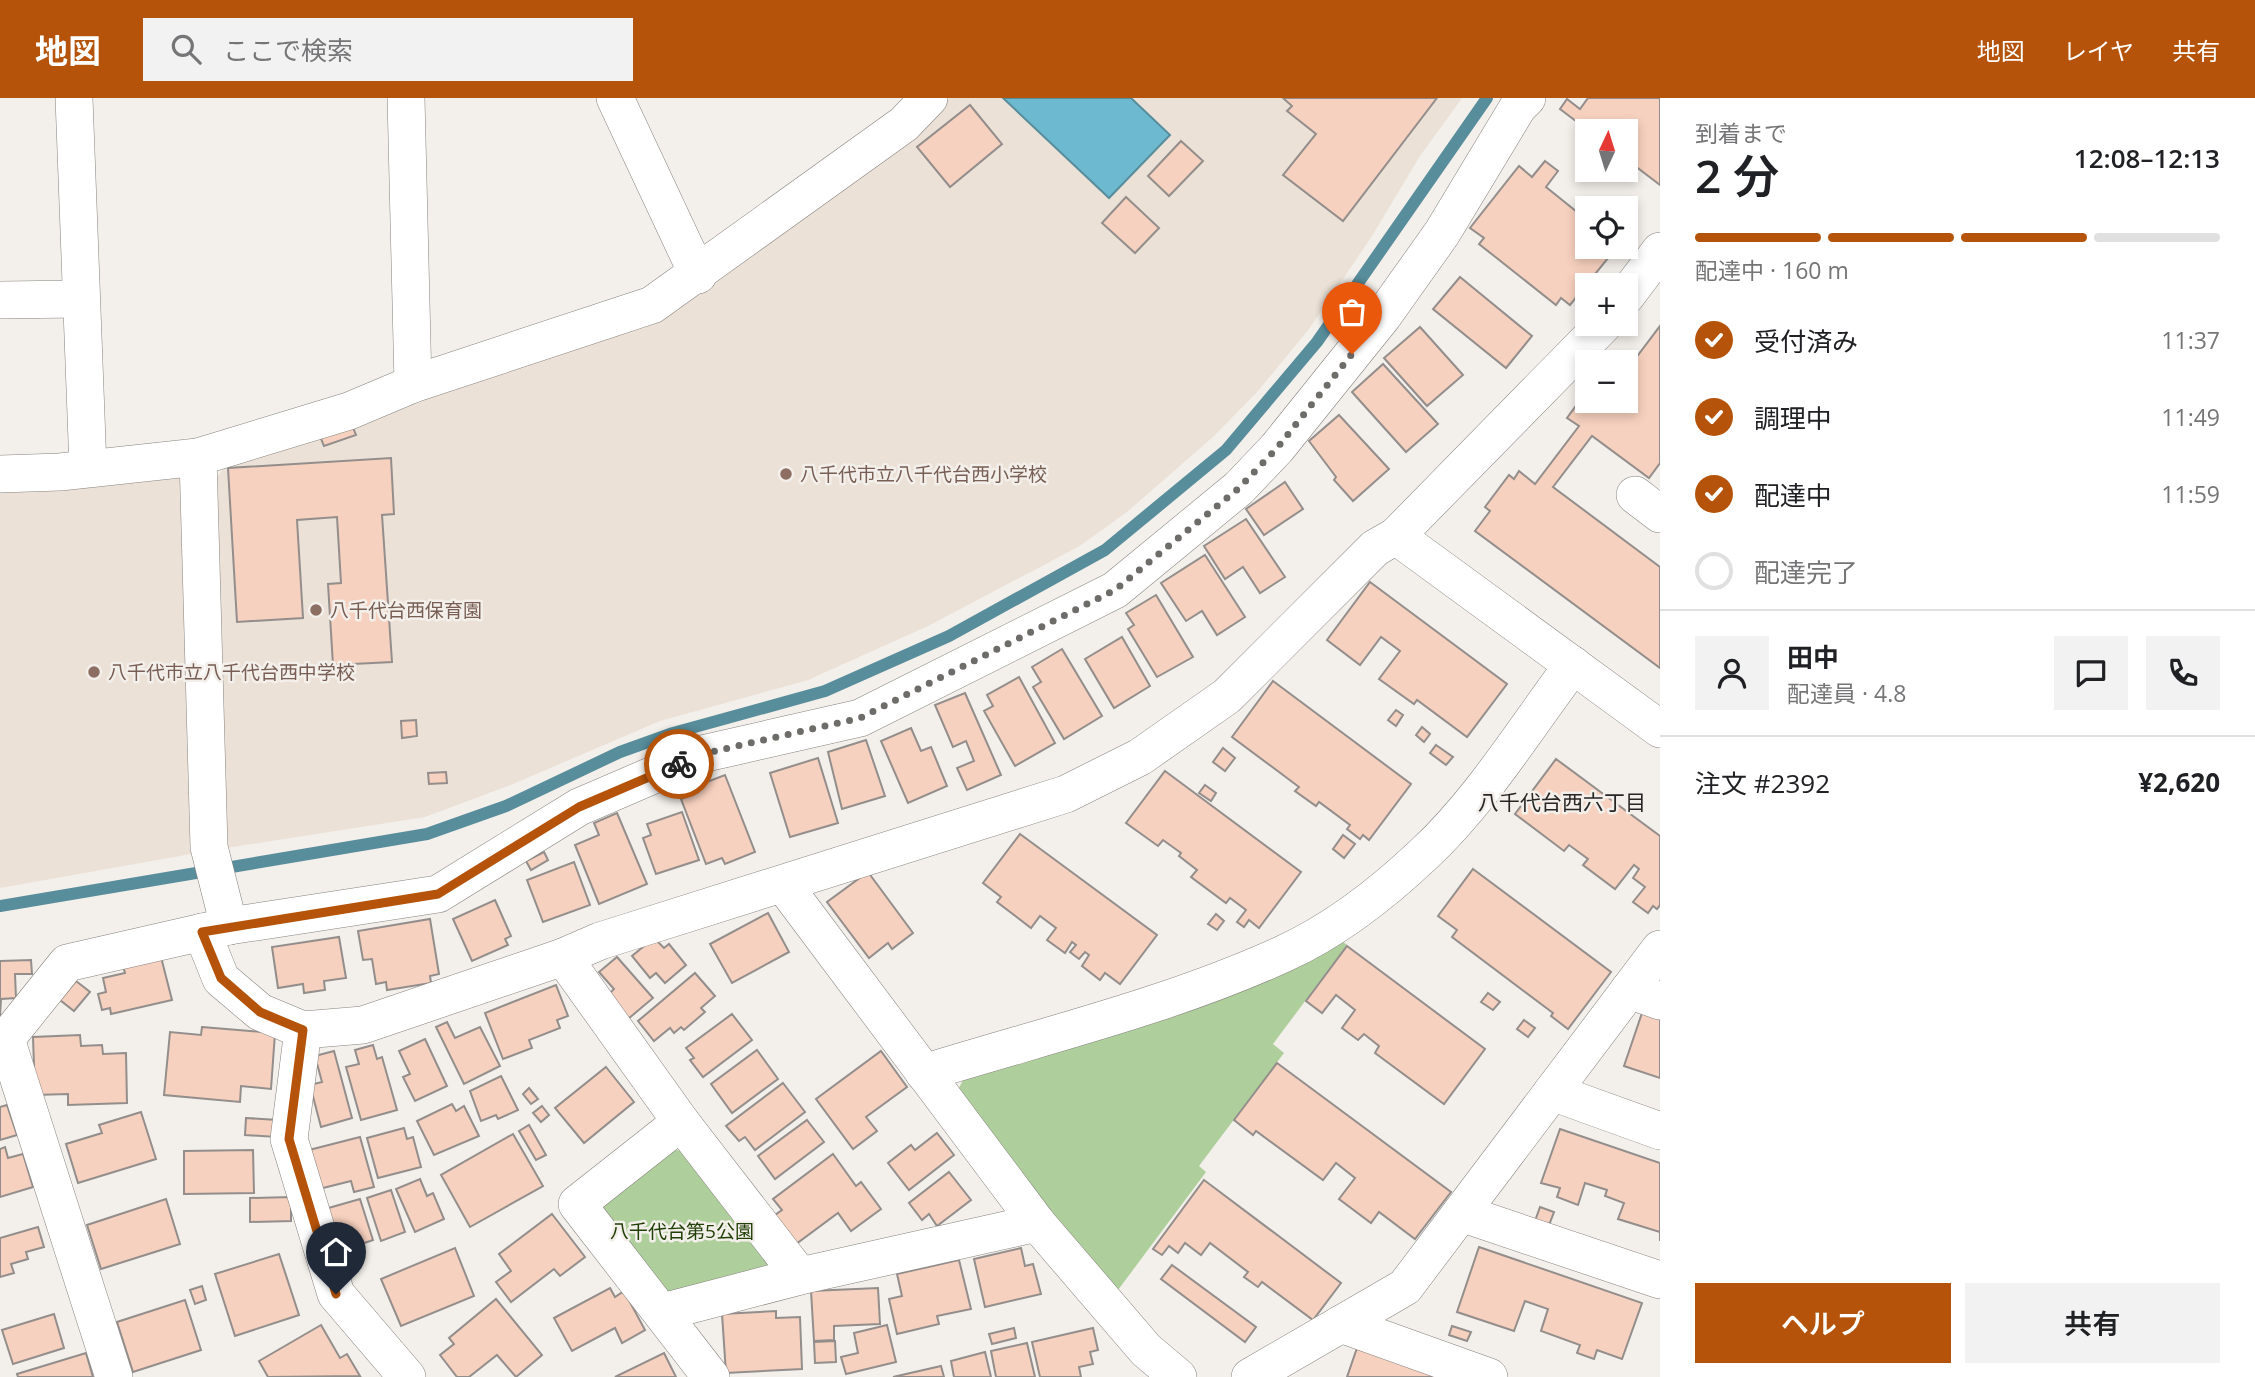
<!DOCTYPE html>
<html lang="ja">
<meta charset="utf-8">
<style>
body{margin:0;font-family:"Open Sans","Noto Sans JP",sans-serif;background:#f2f2f2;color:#202124;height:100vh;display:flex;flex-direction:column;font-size:26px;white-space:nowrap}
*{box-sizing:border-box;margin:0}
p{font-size:23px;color:#757577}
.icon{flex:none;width:38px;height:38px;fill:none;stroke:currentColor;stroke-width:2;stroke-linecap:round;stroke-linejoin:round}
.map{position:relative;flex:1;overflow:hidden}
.sheet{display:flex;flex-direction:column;background:#fff;width:595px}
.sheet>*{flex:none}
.needle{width:46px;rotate:4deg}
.tools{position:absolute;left:1575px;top:21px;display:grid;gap:14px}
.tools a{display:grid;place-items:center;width:63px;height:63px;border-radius:0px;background:#fff;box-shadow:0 4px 10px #0003;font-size:35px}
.pin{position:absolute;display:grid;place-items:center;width:60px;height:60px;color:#fff;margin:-72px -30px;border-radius:50% 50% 50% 0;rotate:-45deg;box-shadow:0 0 7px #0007}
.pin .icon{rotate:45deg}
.courier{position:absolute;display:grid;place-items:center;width:70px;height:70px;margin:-35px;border:5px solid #b45309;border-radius:50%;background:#fff;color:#222;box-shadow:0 2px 9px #0007}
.head em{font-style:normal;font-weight:600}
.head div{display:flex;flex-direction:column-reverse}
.head{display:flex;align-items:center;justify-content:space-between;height:119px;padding:0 35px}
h1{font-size:46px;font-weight:600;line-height:52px}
.bar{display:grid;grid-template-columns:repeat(4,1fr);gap:10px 7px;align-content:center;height:84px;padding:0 35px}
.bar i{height:9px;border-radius:5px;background:#e0e0e0}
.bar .selected{background:#b45309}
.bar p{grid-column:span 4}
.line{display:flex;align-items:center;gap:18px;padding:0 35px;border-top:2px solid #e0e0e0}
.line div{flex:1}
.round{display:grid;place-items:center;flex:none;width:74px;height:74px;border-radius:0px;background:#f2f2f2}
ol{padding:0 35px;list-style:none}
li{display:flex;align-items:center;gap:21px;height:77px}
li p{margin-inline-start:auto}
li .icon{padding:7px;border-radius:50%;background:#b45309;color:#fff;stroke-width:4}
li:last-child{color:#757577}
li i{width:38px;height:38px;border:4px solid #e0e0e0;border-radius:50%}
.cta{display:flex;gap:14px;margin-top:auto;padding:14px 35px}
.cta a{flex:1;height:80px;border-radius:0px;background:#b45309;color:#fff;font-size:28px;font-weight:600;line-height:80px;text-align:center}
.cta a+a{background:#f2f2f2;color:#202124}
header{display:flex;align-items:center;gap:42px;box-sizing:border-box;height:98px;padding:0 35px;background:#b45309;color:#fff}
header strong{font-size:33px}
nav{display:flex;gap:38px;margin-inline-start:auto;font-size:24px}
.search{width:490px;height:63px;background:#f2f2f2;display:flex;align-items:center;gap:18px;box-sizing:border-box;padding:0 24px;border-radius:0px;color:#757577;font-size:26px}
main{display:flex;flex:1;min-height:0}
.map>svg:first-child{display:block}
.built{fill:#ebe1d7}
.green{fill:#aecf9b}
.water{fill:#6db9d0;stroke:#588d9c;stroke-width:2}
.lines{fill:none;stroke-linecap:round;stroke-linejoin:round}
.stream{stroke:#588d9c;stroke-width:12}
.building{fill:#f7d1bf;stroke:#938e8b;stroke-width:2}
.minor-casing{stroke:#87837f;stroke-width:38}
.minor{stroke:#fff;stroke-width:37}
.done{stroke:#6e6c69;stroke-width:7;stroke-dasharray:0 12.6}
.route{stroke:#b45309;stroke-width:9}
.education-dot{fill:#8d6e63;stroke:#f3efea;stroke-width:2.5}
.labels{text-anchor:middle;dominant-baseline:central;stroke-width:5;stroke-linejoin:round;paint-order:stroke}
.education-label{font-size:19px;fill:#785e54;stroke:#f3efea;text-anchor:start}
.park-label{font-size:19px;fill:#203f06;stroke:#f3efea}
.neighbourhood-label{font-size:21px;fill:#272624;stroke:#f3efea}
</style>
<header>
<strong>地図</strong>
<div class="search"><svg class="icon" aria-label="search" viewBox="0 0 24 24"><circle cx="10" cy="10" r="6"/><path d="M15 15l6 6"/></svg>ここで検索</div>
<nav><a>地図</a><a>レイヤ</a><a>共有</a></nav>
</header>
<main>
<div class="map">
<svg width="1660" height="1279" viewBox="0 0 1660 1279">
<rect width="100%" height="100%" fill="#f3efea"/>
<g class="built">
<polygon points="949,0 1462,0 1420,58 1372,138 1309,231 1258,293 1214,338 1127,414 1078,449 928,528 808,582 660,623 513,686 425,719 226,750 217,379 226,367 464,284 645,230 709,190 912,39"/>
<polygon points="161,377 183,381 191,756 0,790 0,392"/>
</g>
<g class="green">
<polygon points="1338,840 1347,847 1273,946 1284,955 1199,1068 1206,1074 1118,1192 1053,1119 958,992 966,976"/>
<polygon points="662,1050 690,1054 775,1171 674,1200 601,1118 602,1096"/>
</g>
<polygon class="water" points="1003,0 1131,0 1170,37 1109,100"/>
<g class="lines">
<polyline class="stream" points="0,808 427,736 506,708 620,654 673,635 825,593 949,538 1105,452 1226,352 1317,244 1487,0"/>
</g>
<g class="building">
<polygon points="1437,0 1343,123 1283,77 1316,36 1287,13 1292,8 1283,0"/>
<polygon points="1588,0 1660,0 1660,87 1626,61 1626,33 1589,33 1560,11 1567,1 1580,11"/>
<polygon points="970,7 1002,46 950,89 917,49"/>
<polygon points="1181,43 1203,63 1169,98 1148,78"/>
<polygon points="1545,63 1558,73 1546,89 1587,122 1587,149 1617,149 1570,207 1561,200 1556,207 1479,146 1484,140 1470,130 1519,68 1532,79"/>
<polygon points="1126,99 1159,130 1135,155 1102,125"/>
<polygon points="1460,179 1532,238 1506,270 1433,211"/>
<polygon points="1660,228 1660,365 1649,380 1592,338 1553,389 1660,469 1660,570 1475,433 1490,413 1485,409 1509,377 1514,381 1519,373 1535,386 1579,328 1567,320 1581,301 1597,313 1604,303 1626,303 1626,273"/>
<polygon points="1420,229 1463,277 1427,308 1384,260"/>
<polygon points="1383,266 1438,326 1406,354 1352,294"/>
<polygon points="1339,317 1389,371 1353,403 1334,382 1336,379 1309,343"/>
<polygon points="352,327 356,337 324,348 320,338"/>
<polygon points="391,360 394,416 382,417 392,564 333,567 328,486 341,485 337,419 297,422 303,520 237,524 228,370"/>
<polygon points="1285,384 1303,411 1264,437 1246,411"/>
<polygon points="1246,421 1285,479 1260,495 1243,469 1225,481 1204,448"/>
<polygon points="1205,457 1245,519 1217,537 1202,513 1186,523 1161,485"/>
<polygon points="1370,484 1507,586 1467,639 1417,602 1414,606 1379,581 1400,553 1381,539 1360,567 1327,542"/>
<polygon points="1156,497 1193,559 1157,579 1128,531 1134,527 1126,515"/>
<polygon points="1122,539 1150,588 1114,610 1085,561"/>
<polygon points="1062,551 1102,618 1064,641 1033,589 1041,584 1032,569"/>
<polygon points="1019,579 1055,645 1015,668 984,613 993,608 987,597"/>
<polygon points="1273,583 1411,686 1369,742 1363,737 1360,741 1347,731 1350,727 1319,704 1316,708 1295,693 1299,689 1232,639"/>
<polygon points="965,595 1001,677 967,692 957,670 974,663 966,643 953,649 935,607"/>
<polygon points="1396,612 1403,617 1396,628 1388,622"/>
<polygon points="416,622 417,638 402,640 401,623"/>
<polygon points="1422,629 1430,636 1424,644 1416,637"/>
<polygon points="911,630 921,653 931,649 947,688 908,705 881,643"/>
<polygon points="866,642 885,698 842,711 828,654"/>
<polygon points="1436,647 1453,659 1446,667 1430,655"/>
<polygon points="1223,650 1235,660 1225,673 1213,664"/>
<polygon points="818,660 838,725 790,739 770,675"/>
<polygon points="1556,661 1660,738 1660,807 1657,811 1653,808 1648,815 1633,804 1645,789 1633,780 1639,771 1634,767 1615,791 1583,767 1588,761 1569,747 1564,753 1515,716"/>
<polygon points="1165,673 1301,774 1259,830 1249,822 1244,829 1237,824 1246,812 1230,800 1226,805 1191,779 1197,772 1179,758 1181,755 1163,742 1158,748 1126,725"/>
<polygon points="446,674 447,685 429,686 428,675"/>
<polygon points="725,677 755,754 725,766 722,760 706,766 681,701 698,694 696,688"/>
<polygon points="1205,687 1216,695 1211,703 1199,695"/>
<polygon points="682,714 699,762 656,776 643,740 651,737 647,726"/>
<polygon points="617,715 647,786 599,806 575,747 599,737 594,725"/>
<polygon points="1020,736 1157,837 1120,886 1105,875 1100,882 1082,868 1089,857 1085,854 1079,861 1070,854 1076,847 1072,844 1065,855 1047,842 1056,830 1040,818 1031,830 997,804 1001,799 983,785"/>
<polygon points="1343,737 1355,746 1344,760 1333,751"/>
<polygon points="544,754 548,762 531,772 526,763"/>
<polygon points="574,764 590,807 543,824 527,782"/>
<polygon points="1473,771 1611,874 1568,931 1551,918 1553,915 1452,839 1457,832 1438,818"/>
<polygon points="868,774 913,835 892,851 888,845 869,860 827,804"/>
<polygon points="495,802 511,838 505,841 508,847 472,863 453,821"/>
<polygon points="768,815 789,854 732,885 710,846"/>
<polygon points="1216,816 1224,823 1217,832 1208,826"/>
<polygon points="430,821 439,876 430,878 431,885 387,892 386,884 376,886 372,861 363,862 358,833"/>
<polygon points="339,839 346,880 324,883 325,892 304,895 303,886 278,890 272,849"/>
<polygon points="654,840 664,850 669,846 686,867 665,885 656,875 650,880 632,858"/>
<polygon points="1347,848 1485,951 1444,1006 1375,955 1379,948 1364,936 1358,942 1342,930 1355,912 1336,897 1322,915 1306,903"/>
<polygon points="161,859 172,902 111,916 110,910 102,912 98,896 106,894 103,880 125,875 123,868"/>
<polygon points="617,859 653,900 628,921 608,897 614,891 599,874"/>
<polygon points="31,862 32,876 15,876 16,900 1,901 0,918 0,863"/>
<polygon points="695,875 715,898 701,910 705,914 684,932 681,929 674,935 670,930 654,943 638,923"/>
<polygon points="76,883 90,894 74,913 60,902"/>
<polygon points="556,887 568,918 557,922 560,930 529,942 532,950 503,961 485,915"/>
<polygon points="1488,895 1500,904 1493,912 1481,904"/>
<polygon points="1642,915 1660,921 1660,980 1624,968"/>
<polygon points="732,916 752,942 703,979 690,962 694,960 686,950"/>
<polygon points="1524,922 1535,930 1528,939 1517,931"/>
<polygon points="447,924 455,940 480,929 500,968 464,986 436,929"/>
<polygon points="202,929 275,935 271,991 241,988 240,1004 164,997 170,934 201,937"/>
<polygon points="80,937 81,948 102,947 103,956 126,955 127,1005 68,1007 68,996 35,997 33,939"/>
<polygon points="425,941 447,988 415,1003 403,979 410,976 399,953"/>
<polygon points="373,947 377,961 382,959 397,1012 361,1022 346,969 359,966 355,952"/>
<polygon points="757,952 778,981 732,1015 711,986"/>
<polygon points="334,953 352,1020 321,1029 310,987 322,984 315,958"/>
<polygon points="881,953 907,989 866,1019 877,1033 853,1051 816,1001"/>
<polygon points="1277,965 1451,1094 1415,1141 1379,1114 1371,1125 1339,1101 1355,1080 1336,1065 1323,1082 1256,1033 1253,1037 1234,1022"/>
<polygon points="606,969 634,1004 584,1045 555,1010"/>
<polygon points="501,978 518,1012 498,1021 496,1017 481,1023 470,993"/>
<polygon points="783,985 805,1014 755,1052 745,1039 739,1043 726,1028"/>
<polygon points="529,990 538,1001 531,1006 523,996"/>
<polygon points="452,1006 456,1013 464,1008 479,1038 434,1057 417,1023"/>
<polygon points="7,1007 17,1037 0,1042 0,1009"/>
<polygon points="542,1008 549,1017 541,1024 533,1015"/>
<polygon points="141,1014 156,1061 78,1085 66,1046 102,1035 99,1027"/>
<polygon points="246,1020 278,1022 277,1039 245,1037"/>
<polygon points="807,1022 824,1044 775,1081 758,1058"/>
<polygon points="529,1027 546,1057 536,1062 519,1033"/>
<polygon points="404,1030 407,1041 413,1039 421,1069 378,1080 367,1040"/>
<polygon points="1560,1031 1660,1065 1660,1143 1660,1134 1618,1121 1624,1105 1605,1098 1607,1092 1585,1085 1578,1107 1557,1099 1560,1090 1541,1085"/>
<polygon points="937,1035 954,1057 909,1092 888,1065 911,1047 915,1052"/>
<polygon points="513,1036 543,1088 470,1129 441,1077"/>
<polygon points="360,1039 374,1089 354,1094 351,1083 319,1091 309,1052"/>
<polygon points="5,1049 8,1060 23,1056 33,1089 0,1099 0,1051"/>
<polygon points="253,1052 254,1095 184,1096 184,1053"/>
<polygon points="833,1056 856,1088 861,1084 881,1111 851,1133 838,1115 796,1146 775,1117 782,1112 773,1101"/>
<polygon points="949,1074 971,1102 937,1128 929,1116 922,1122 909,1105"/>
<polygon points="420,1081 427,1098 433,1095 444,1121 415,1134 396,1091"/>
<polygon points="1204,1082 1341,1185 1313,1222 1262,1184 1258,1189 1244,1179 1248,1174 1210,1145 1201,1157 1185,1145 1178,1155 1169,1148 1162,1157 1153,1151"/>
<polygon points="391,1092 405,1134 381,1143 367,1100"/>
<polygon points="291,1099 291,1123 250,1124 250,1100"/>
<polygon points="166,1101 180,1146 101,1171 87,1127"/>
<polygon points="360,1101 373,1142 347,1151 342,1134 333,1137 325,1111"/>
<polygon points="1540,1109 1554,1114 1549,1127 1535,1123"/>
<polygon points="552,1116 585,1159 560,1178 554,1171 511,1204 496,1184 511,1173 499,1156"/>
<polygon points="38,1129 44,1149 26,1154 28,1161 11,1166 14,1175 0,1179 0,1140"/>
<polygon points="1479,1149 1642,1205 1622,1261 1597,1252 1594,1261 1577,1255 1580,1247 1541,1233 1548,1211 1525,1203 1514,1233 1457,1214"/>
<polygon points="455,1150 474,1198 401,1228 381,1181"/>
<polygon points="1021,1150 1025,1168 1033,1166 1041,1196 985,1209 974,1161"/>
<polygon points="279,1156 299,1217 235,1238 215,1176"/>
<polygon points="959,1162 971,1211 937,1218 939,1226 897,1236 889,1201 902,1198 897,1176"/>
<polygon points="1172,1167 1256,1229 1245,1244 1161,1181"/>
<polygon points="202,1188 206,1202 195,1206 190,1192"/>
<polygon points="610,1190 615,1199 624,1193 645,1232 622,1245 615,1230 572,1253 554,1220"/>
<polygon points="878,1190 880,1226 834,1228 834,1242 814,1243 811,1193"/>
<polygon points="496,1201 542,1257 516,1279 497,1257 469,1279 457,1279 440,1257 454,1246 449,1240"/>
<polygon points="185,1202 201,1252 133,1274 117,1224"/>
<polygon points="776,1213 776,1220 800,1219 802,1271 726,1275 722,1216"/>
<polygon points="54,1216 64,1250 13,1266 2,1232"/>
<polygon points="321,1227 340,1260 347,1256 360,1278 268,1279 259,1263"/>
<polygon points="887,1227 896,1264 846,1276 841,1259 858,1255 854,1235"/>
<polygon points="1452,1228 1471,1234 1467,1243 1449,1237"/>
<polygon points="1014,1230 1016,1240 992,1246 989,1236"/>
<polygon points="1093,1230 1098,1252 1090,1254 1093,1266 1079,1269 1081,1279 1040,1279 1032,1244"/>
<polygon points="835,1243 836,1264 815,1265 814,1244"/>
<polygon points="1027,1245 1035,1279 996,1279 991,1253"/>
<polygon points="1357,1250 1440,1279 1347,1279"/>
<polygon points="985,1254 991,1279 954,1279 951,1263"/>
<polygon points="86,1255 93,1279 18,1279 17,1276"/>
<polygon points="664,1255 676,1279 615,1279"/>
<polygon points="941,1268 944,1279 893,1279"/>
</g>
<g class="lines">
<defs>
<g id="minor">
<polyline points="74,0 88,370"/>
<polyline points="406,0 413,286"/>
<polyline points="615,0 698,177"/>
<polyline points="1626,198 1660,153"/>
<polyline points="0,202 80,201"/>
<polyline points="198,359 209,749 229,828"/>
<polyline points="0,376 60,374 198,359 349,313 413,286 652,207 904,26 929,0"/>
<polyline points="1635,397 1660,416"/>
<polyline points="1396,438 1660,631"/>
<polyline points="783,786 1037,1125 1146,1252 1178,1279"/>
<polyline points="202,834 221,881 260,914 303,932 363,927 563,859 600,843 1066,696 1140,659 1227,598 1375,450 1396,438 1604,226"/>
<polyline points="563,859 681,1024 800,1178"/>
<polyline points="1629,892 1660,903"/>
<polyline points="303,932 289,1041 336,1196 407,1279"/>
<polyline points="6,941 114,1279"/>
<polyline points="0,943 6,941 67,865 229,828 438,796 579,709 702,656 860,620 1115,492 1239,390 1277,350 1383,218 1442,135 1518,9 1527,0"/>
<path d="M924 975C1043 938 1169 908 1283 856 1334 833 1384 794 1425 755 1481 703 1527 628 1573 567"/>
<polyline points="1552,994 1660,1033"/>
<polyline points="681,1024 577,1106 711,1279"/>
<polyline points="1461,1115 1660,1182"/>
<polyline points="663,1214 800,1178 1037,1125"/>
<polyline points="1341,1226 1489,1279"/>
<polyline points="1250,1279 1405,1189 1660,851"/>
</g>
</defs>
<use href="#minor" class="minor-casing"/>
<use href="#minor" class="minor"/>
</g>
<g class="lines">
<polyline class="done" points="679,666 702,656 860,620 1115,492 1239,390 1277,350 1352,256"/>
<polyline class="route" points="336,1196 289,1041 303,932 260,914 221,880 202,834 438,796 579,709 679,666"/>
</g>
<g class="education-dot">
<circle cx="786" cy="376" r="7"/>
<circle cx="316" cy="512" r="7"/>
<circle cx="94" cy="574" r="7"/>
</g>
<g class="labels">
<g class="education-label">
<text x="800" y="376">八千代市立八千代台西小学校</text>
<text x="330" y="512">八千代台西保育園</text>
<text x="108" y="574">八千代市立八千代台西中学校</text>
</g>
<g class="park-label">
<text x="682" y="1133">八千代台第5公園</text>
</g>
<g class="neighbourhood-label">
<text x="1562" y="704">八千代台西六丁目</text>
</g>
</g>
</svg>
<div class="tools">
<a><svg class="needle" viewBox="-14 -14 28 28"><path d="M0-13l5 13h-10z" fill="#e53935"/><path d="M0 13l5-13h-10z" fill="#757577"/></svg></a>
<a><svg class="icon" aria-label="locate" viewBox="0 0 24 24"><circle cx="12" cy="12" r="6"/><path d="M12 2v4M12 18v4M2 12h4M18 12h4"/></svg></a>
<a>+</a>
<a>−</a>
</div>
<div class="pin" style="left:1352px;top:256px;background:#ea580c"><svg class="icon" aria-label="bag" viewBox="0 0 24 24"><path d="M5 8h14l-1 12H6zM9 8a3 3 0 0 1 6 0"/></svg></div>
<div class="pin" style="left:336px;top:1196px;background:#1f2937"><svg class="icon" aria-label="home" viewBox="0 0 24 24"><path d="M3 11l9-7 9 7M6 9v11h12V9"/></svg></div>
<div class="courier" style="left:679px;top:666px"><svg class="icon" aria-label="bike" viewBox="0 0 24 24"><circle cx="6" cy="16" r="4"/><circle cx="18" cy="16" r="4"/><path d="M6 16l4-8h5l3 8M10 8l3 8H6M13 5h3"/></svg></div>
</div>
<section class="sheet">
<div class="head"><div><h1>2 分</h1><p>到着まで</p></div><em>12:08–12:13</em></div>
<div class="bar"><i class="selected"></i><i class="selected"></i><i class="selected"></i><i></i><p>配達中 · 160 m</p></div>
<ol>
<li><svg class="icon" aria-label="check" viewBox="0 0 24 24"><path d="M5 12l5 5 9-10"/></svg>受付済み<p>11:37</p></li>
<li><svg class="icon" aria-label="check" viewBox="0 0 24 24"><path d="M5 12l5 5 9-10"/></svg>調理中<p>11:49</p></li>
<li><svg class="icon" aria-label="check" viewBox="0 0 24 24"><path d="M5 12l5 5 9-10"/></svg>配達中<p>11:59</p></li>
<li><i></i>配達完了</li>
</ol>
<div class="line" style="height:126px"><a class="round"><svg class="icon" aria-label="person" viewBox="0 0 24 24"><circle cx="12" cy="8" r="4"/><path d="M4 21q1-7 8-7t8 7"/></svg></a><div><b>田中</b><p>配達員 · 4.8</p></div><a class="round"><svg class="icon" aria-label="chat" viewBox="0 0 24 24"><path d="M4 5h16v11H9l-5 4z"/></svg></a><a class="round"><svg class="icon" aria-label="phone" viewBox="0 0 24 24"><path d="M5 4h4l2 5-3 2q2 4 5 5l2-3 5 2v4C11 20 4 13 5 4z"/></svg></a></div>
<div class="line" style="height:91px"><div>注文 #2392</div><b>¥2,620</b></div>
<div class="cta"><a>ヘルプ</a><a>共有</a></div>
</section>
</main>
